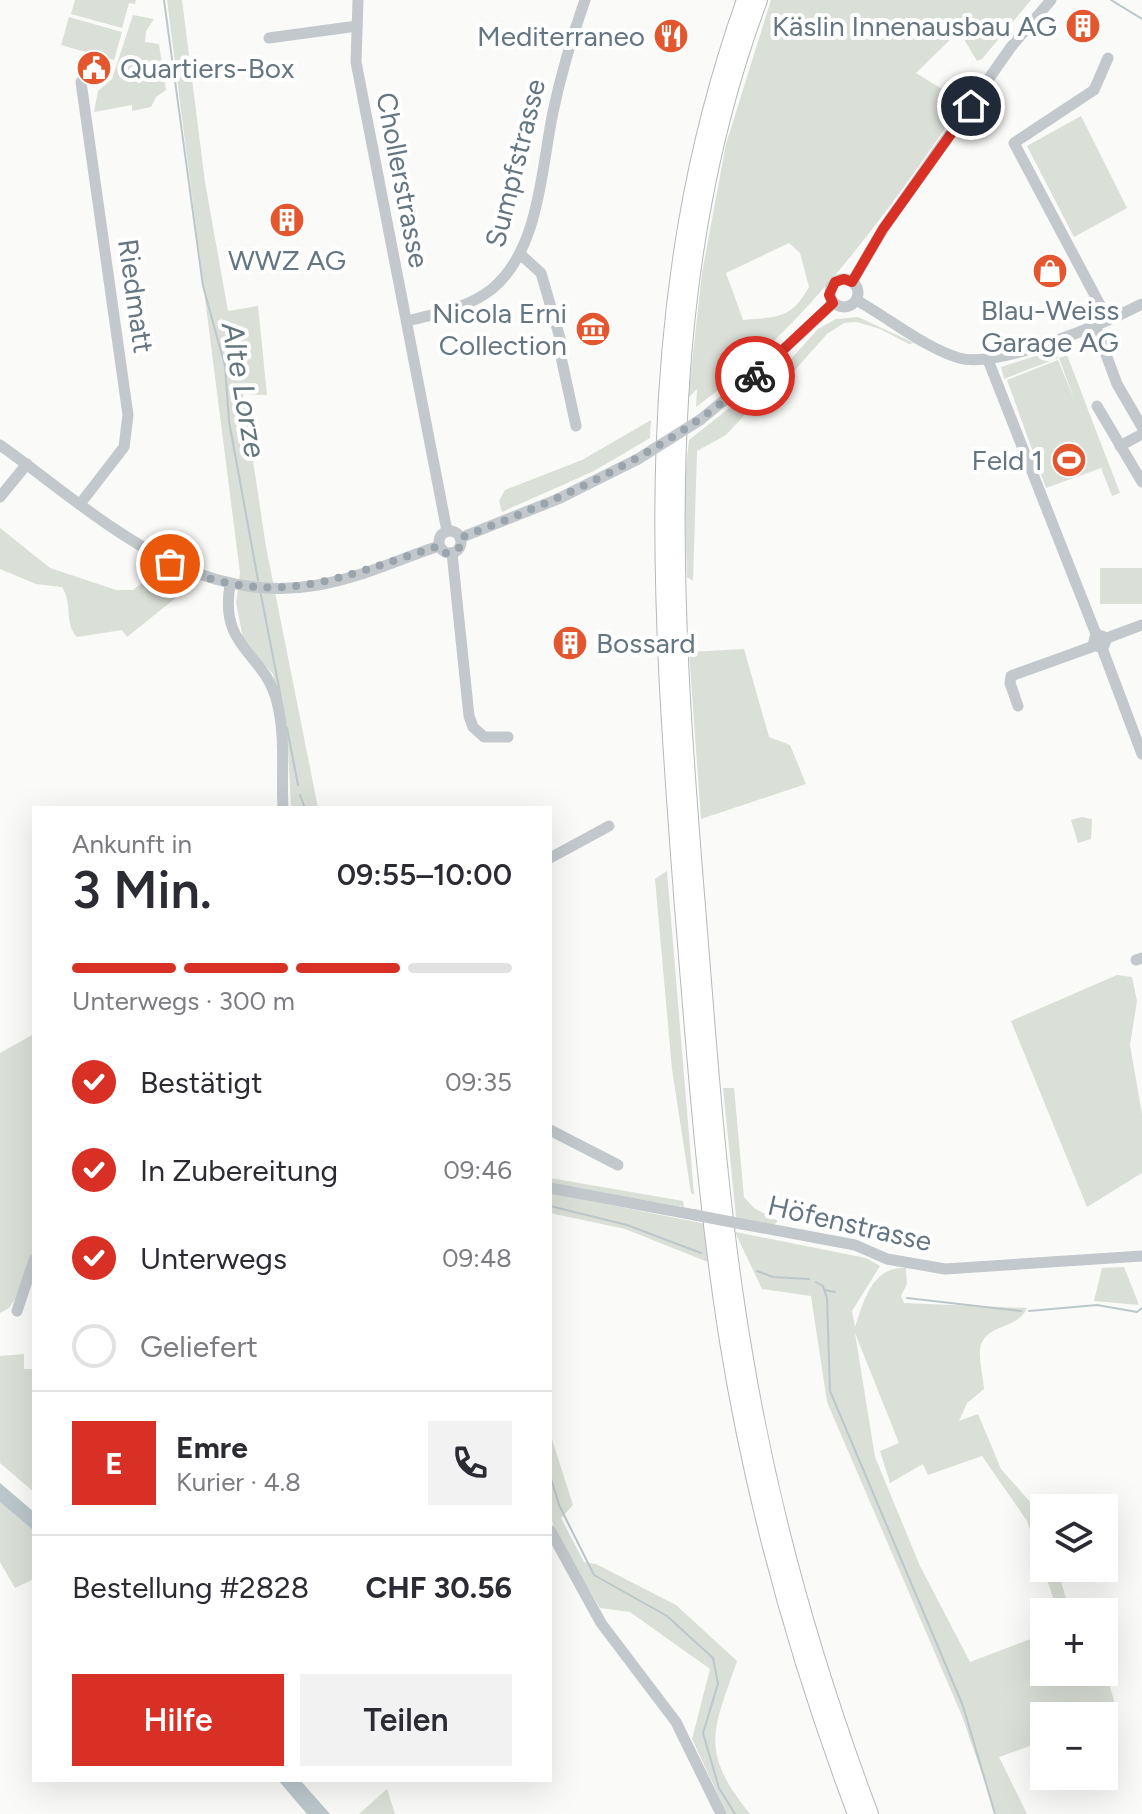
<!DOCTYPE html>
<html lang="de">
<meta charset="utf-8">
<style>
body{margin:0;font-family:Figtree,sans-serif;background:#f2f2f3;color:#2b2b33;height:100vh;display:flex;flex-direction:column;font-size:30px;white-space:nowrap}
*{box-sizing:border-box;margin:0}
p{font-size:26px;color:#7c7c81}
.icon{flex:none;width:44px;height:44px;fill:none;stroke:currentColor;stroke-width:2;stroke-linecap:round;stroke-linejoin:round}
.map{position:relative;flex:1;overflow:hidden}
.drawer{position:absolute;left:32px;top:806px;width:520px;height:976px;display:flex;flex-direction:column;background:#fff;border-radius:0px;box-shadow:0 8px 32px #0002}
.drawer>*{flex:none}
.controls{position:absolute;left:1030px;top:1494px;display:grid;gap:16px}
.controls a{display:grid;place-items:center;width:88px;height:88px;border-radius:0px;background:#fff;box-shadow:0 8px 32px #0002;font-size:40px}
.pin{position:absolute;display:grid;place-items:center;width:68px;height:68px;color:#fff;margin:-34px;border:4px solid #fff;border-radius:50%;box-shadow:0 2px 8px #0007}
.courier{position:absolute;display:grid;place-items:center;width:80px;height:80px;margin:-40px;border:6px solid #d93025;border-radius:50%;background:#fff;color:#222;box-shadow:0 2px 10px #0007}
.summary em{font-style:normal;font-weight:600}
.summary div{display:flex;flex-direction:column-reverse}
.summary{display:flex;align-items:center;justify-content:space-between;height:136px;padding:0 40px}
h1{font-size:52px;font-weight:600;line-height:60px}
.bar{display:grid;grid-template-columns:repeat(4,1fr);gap:12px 8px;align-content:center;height:96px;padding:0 40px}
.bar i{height:10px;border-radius:6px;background:#e1e1e2}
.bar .current{background:#d93025}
.bar p{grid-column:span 4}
.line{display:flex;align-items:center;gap:20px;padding:0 40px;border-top:2px solid #e1e1e2}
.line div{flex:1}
.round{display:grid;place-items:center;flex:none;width:84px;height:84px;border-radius:0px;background:#f2f2f3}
ol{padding:0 40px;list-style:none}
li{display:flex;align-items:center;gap:24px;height:88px}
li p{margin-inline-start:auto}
li .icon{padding:8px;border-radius:50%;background:#d93025;color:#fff;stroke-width:4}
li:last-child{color:#7c7c81}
li i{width:44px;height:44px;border:4px solid #e1e1e2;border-radius:50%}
.cta{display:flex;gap:16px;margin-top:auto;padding:16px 40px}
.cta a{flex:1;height:92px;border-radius:0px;background:#d93025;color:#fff;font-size:32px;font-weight:600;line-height:92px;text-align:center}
.cta a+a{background:#f2f2f3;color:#2b2b33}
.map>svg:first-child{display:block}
.green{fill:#dadfd7;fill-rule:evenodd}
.water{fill:#bbc7cb}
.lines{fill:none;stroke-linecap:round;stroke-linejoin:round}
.stream{stroke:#bbc7cb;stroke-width:2}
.highway-casing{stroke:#b4b9bd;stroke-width:18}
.minor{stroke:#c3c8cc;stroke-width:11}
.highway{stroke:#fff;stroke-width:16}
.minor-bridge{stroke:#c3c8cc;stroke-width:11}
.done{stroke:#99a4ac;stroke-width:8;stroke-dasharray:0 14.4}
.route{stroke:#d93025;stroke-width:10}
.labels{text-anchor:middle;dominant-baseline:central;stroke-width:8;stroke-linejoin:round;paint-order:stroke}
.poi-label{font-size:28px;fill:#657683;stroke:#fff;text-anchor:end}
.street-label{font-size:28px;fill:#657683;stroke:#fff}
.water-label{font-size:30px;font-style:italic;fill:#60757c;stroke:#fff}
</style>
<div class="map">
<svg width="1142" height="1814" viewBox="0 0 1142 1814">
<rect width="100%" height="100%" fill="#fafaf8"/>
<g class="green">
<polygon points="75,0 136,0 135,4 129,3 122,28 71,14"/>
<polygon points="167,0 182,0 205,182 228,311 258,306 267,395 243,394 266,547 318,808 291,808 288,748 273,674 244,643 236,603 240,573"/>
<path d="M771 0H1031L982 59 977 61 959 31 916 73 963 102C888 213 806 327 696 407L697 389 688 398 702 273 726 144ZM789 243 800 253 809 287C791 319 778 317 743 320L726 273Z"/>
<polygon points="133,15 154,19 146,31 145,42 159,44 166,90 156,97 151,107 132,111 132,105 94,112 98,91 112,79"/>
<polygon points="69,17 122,32 114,60 61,45"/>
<polygon points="1081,116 1127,208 1074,237 1027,146"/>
<polygon points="858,317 914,343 909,344 880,329 857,322 844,323 827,334 786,380 750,409 726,435 697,451 693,581 687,577 684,486 689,440 790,360 818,329 836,319"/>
<polygon points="1057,349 1058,358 1004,379 1001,367"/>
<polygon points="1067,355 1120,493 1112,496 1101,468 1046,488 1007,380 1058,360 1075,401 1059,358"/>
<polygon points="651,420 650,438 594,471 502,512 499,501 505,490 582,460"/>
<path d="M0 528 50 568 116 590H133L145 581 153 566 193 584 127 637 122 630 77 637C64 624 73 604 62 587L36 584 0 569Z"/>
<rect x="1100" y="568" width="42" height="36"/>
<polygon points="744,649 769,737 790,745 806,784 701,819 689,652"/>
<polygon points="1082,817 1092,819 1091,839 1078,843 1071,820"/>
<polygon points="667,871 694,1195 691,1193 672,1069 655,879"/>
<polygon points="1117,975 1132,977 1137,1001 1130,1045 1142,1114 1142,1173 1087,1207 1011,1021"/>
<polygon points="34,1034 34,1253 16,1298 9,1308 0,1313 0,1053"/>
<polygon points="723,1088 734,1088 744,1197 754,1208 778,1221 774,1225 736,1217"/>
<polygon points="550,1178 683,1201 684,1207 550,1183"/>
<polygon points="550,1193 706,1224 708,1262 625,1229 550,1213"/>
<path d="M735 1232 866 1258 880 1266 852 1311 855 1327C864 1301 872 1266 906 1268L907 1284 901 1296 904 1303 1027 1308C1017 1331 984 1323 980 1349 979 1361 983 1376 984 1389L967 1403 959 1421 978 1414 1001 1469 1038 1511 1044 1528V1568H1057L1070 1612H1058L1027 1521 982 1456 928 1475 923 1464 890 1483 880 1451 899 1443 855 1333 875 1457 920 1566 970 1662 1044 1634V1672H1083L1085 1678V1672H1104V1666L1118 1715 1104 1720V1716H1044V1741L999 1757 1027 1814H996L962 1716 827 1402 811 1296 762 1289Z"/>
<polygon points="1124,1267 1139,1305 1094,1301 1102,1268"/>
<polygon points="24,1354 24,1369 34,1369 34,1492 0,1463 0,1356"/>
<path d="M550 1433 573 1505 561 1518 584 1562 596 1564 676 1605 737 1661C713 1731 699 1751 750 1814H727L692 1739 710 1669 630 1612 600 1608 558 1538 550 1515Z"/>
<polygon points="0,1502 34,1531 34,1579 15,1588 0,1562"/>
<polygon points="387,1789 395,1814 359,1814"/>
</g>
<g class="water">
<polygon points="0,1483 34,1512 34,1531 0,1502"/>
<polygon points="278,1780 300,1780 330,1814 307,1814"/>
</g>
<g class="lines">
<g class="stream">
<polyline points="164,0 203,286 225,366 229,421 258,580"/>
<polyline points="1111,0 1142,19"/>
<polyline points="260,590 281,698"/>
<polyline points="287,728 298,785"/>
<polyline points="300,795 305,808"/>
<polyline points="550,1206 627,1225 701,1253"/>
<polyline points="757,1271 773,1277 809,1279"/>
<polyline points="816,1282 823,1286 827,1298 830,1391 963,1706 995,1814"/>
<polyline points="824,1290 835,1292"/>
<polyline points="907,1298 1021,1311"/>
<polyline points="1029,1311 1097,1305 1137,1312 1142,1308"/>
<polyline points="550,1475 559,1505 594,1575 667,1616 713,1658 718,1684 703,1733 719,1788 735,1814"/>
</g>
<defs>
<g id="highway">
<path d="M745 0C637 303 659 593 683 907 695 1052 705 1197 728 1341 754 1502 798 1661 856 1814"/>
<path d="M759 0C650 293 672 602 697 907 709 1052 718 1197 742 1341 768 1503 812 1660 870 1814"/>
</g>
</defs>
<use href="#highway" class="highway-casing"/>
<g class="minor">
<polyline points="358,0 356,62 447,531"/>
<polyline points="269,38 357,26"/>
<polyline points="1108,58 1094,90 1014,143 1108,320"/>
<polyline points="520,254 541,273 562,345 561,357 576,426"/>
<circle cx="844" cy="293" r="14"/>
<polyline points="852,282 883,229 1011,47 1051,0"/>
<path d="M856 300C889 318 923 347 959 358 998 369 1105 323 1142 304"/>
<path d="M407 321C436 314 468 308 492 289 540 249 541 169 553 112 561 74 572 37 585 0"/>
<polyline points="1095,325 1117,384 1142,427"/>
<polyline points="988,360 1096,634 1093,645 1103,648 1107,638 1096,634"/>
<polyline points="1097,406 1142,482"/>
<polyline points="700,420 766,366 833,303"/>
<path d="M0 445C96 513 189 608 318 585 360 578 399 559 439 546"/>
<polyline points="1120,446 1142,434"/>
<polyline points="0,497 27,464"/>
<polyline points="80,504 124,447 128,415 81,82"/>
<circle cx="450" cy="542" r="11"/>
<polyline points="460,538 558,499 638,459"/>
<polyline points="452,553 469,716 473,727 484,737 508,737"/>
<path d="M230 585C219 649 264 651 277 702 286 737 281 773 283 808"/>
<polyline points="1107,638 1142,625"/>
<polyline points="1102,648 1142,754"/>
<polyline points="1018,706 1010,683 1011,676 1094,646"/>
<polyline points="550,858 609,826"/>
<polyline points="1136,960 1142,958"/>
<polyline points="550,1130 618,1165"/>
<polyline points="550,1188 695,1215"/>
<polyline points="742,1224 855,1245 887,1259 945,1269 1142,1256"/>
<polyline points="17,1311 34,1260"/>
<polyline points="550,1530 601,1623 676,1722 721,1814"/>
</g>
<use href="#highway" class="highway"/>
<g class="minor-bridge">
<polyline points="638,459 700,420"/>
<polyline points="695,1215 742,1224"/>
</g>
</g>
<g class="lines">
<path class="done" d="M170 564C277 611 337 578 439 546L446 553 459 548 460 538C567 497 667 452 755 376"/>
<polyline class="route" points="755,376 833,303 829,295 835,282 844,279 852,282 883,229 971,106"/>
</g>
<defs>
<symbol id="building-disc" viewBox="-11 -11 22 22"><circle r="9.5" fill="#e4572e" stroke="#fff"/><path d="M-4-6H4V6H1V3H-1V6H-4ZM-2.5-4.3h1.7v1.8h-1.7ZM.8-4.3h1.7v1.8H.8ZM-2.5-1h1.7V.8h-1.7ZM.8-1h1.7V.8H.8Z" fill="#fff"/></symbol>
<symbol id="restaurant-disc" viewBox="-11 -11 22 22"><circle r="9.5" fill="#e4572e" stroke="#fff"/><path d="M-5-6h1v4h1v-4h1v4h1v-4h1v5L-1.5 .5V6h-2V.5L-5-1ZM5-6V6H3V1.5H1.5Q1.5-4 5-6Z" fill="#fff"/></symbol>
<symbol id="civic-disc" viewBox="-11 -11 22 22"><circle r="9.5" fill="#e4572e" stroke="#fff"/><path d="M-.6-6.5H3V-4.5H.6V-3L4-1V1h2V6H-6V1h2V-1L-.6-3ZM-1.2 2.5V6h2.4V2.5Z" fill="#fff"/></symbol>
<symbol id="shop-disc" viewBox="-11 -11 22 22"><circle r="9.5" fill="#e4572e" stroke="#fff"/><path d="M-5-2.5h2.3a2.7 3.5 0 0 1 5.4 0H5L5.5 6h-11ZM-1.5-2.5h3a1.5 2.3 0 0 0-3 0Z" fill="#fff"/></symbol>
<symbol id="museum-disc" viewBox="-11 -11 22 22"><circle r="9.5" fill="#e4572e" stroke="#fff"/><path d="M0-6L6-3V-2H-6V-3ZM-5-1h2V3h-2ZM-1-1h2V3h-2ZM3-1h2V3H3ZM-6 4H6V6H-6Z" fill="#fff"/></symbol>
<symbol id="stadium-disc" viewBox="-11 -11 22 22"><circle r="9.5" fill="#e4572e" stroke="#fff"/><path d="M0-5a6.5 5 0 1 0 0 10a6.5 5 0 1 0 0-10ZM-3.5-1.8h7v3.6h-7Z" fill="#fff"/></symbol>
</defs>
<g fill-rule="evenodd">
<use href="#building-disc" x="1063" y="6" width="40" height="40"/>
<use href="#restaurant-disc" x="651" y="16" width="40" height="40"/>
<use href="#civic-disc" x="74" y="48" width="40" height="40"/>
<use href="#building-disc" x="267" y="200" width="40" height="40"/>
<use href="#shop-disc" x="1030" y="251" width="40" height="40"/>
<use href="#museum-disc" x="573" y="309" width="40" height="40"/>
<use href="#stadium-disc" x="1049" y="440" width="40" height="40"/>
<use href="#building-disc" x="550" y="623" width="40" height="40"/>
</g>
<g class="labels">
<g class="poi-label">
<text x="1057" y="26">Käslin Innenausbau AG</text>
<text x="645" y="36">Mediterraneo</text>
<text x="120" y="68" text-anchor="start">Quartiers-Box</text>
<text x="287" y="260" text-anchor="middle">WWZ AG</text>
<text x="1050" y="310" text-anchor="middle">Blau-Weiss<tspan x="1050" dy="32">Garage AG</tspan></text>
<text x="567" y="313">Nicola Erni<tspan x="567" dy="32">Collection</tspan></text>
<text x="1043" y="460">Feld 1</text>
<text x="596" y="643" text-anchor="start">Bossard</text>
</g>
<g class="street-label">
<text transform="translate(515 163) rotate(-76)">Sumpfstrasse</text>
<text transform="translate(403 180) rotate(79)">Chollerstrasse</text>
<text transform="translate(136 296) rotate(82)">Riedmatt</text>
<text transform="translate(850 1223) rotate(13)">Höfenstrasse</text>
</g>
<g class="water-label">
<text transform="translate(244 390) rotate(80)">Alte Lorze</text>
</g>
</g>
</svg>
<div class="controls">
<a><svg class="icon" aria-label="layers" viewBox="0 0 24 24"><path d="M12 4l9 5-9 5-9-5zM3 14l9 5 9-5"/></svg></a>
<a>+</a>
<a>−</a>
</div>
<div class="pin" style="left:170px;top:564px;background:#ea580c"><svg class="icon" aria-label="bag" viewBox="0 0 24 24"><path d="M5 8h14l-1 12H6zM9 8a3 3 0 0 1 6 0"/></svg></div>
<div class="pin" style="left:971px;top:106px;background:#1f2937"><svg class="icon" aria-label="home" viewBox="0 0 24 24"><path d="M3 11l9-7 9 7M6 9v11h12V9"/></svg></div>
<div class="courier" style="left:755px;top:376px"><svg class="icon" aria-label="bike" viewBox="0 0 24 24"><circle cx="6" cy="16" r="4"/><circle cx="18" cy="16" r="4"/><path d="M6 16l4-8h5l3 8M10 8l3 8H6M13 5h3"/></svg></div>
<section class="drawer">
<div class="summary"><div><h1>3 Min.</h1><p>Ankunft in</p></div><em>09:55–10:00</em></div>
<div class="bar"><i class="current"></i><i class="current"></i><i class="current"></i><i></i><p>Unterwegs · 300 m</p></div>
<ol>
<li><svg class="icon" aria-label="check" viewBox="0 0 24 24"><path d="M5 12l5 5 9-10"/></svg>Bestätigt<p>09:35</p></li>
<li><svg class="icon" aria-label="check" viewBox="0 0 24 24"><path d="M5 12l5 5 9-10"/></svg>In Zubereitung<p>09:46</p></li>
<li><svg class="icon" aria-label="check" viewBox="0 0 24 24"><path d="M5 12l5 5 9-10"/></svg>Unterwegs<p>09:48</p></li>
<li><i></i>Geliefert</li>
</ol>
<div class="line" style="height:144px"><b class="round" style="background:#d93025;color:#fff">E</b><div><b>Emre</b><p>Kurier · 4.8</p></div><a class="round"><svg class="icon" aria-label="phone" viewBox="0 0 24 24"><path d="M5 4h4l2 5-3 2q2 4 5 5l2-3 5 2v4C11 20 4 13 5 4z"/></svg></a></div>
<div class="line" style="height:104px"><div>Bestellung #2828</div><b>CHF 30.56</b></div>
<div class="cta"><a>Hilfe</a><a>Teilen</a></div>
</section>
</div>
